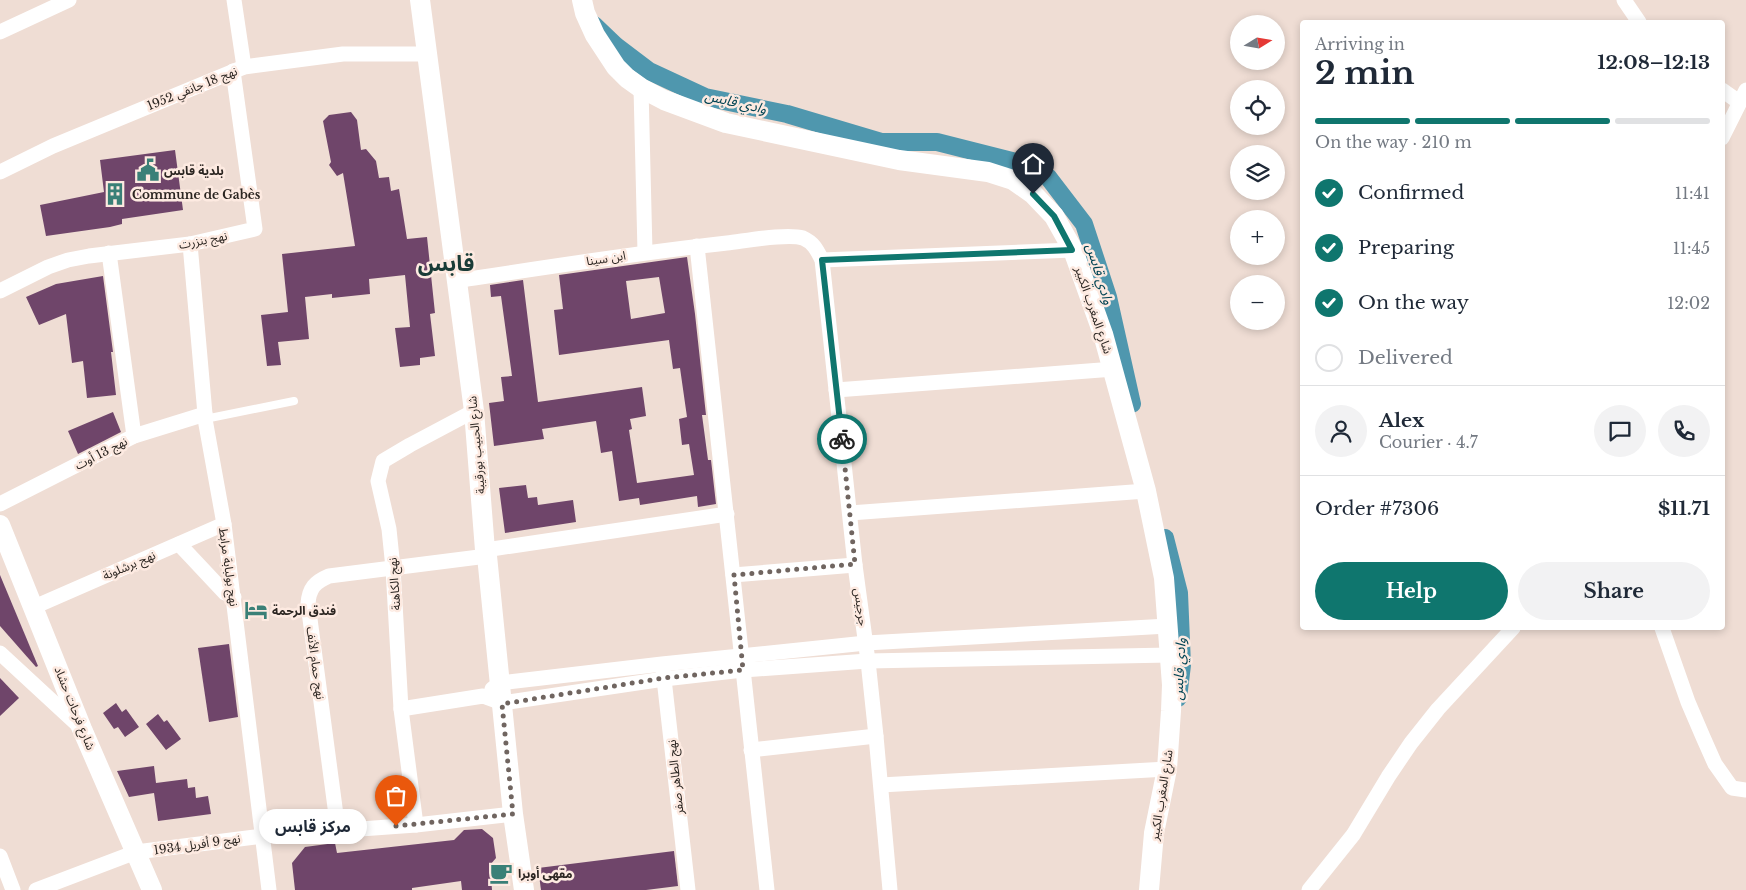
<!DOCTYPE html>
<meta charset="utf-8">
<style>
body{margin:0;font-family:"Libre Baskerville","Noto Sans Arabic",serif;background:#f2f2f3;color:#1f2937;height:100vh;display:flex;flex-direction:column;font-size:19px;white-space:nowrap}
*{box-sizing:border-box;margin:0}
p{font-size:16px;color:#747a83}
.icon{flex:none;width:28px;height:28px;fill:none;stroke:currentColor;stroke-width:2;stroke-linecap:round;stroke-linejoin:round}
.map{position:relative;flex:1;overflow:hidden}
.panel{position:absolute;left:1300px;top:20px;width:425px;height:610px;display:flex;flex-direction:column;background:#fff;border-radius:5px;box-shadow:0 2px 8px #0003}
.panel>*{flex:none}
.needle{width:32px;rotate:79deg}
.tools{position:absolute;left:1230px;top:15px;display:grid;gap:10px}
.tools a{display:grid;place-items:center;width:55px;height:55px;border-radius:50%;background:#fff;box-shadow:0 2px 8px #0003;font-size:25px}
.pin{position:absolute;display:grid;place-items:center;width:42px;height:42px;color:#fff;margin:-51px -21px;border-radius:50% 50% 50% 0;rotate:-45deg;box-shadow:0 0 5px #0007}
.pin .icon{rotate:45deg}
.courier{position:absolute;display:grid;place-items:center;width:50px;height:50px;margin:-25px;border:4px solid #0f766e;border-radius:50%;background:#fff;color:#222;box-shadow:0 1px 6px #0007}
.bubble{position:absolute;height:35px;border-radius:18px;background:#fff;box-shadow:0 2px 8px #0003;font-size:16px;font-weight:700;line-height:35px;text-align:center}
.summary em{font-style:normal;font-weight:700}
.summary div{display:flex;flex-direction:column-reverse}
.summary{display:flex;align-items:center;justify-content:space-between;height:85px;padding:0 15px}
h1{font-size:32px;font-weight:700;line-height:38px}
.bar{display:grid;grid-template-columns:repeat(4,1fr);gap:8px 5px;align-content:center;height:60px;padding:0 15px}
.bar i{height:6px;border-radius:4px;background:#e0e1e3}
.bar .active{background:#0f766e}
.bar p{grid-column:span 4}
.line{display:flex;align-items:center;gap:12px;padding:0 15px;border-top:1px solid #e0e1e3}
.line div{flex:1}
.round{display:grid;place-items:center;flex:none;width:52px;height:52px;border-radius:26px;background:#f2f2f3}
ol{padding:0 15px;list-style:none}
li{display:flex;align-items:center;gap:15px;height:55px}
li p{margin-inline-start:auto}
li .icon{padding:5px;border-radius:50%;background:#0f766e;color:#fff;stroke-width:4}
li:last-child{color:#747a83}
li i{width:28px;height:28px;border:2px solid #e0e1e3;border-radius:50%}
.button{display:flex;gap:10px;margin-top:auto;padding:10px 15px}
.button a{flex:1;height:58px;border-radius:30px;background:#0f766e;color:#fff;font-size:20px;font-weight:700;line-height:58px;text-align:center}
.button a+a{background:#f2f2f3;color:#1f2937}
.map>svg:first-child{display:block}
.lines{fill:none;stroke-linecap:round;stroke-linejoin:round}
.canal{stroke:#4f97ae;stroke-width:18}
.building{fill:#6f456a;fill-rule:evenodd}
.service{stroke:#fff;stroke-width:8}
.minor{stroke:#fff;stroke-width:15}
.tertiary{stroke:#fff;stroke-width:20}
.done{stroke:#706560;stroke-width:5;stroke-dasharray:0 9}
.route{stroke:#0f766e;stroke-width:6}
.labels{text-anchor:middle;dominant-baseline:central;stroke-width:5;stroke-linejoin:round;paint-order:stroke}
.street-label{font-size:12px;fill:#2b2521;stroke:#fdeae1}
.poi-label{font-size:12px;font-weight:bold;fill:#2b2521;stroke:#fdeae1;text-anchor:start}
.water-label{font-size:14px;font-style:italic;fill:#004353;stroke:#fdeae1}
.town-label{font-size:22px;font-weight:bold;fill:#1a3c37;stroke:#fdeae1}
</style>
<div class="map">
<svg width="1746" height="890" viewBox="0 0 1746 890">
<rect width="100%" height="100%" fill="#efddd4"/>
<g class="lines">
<g class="canal">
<polyline points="594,25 616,46 649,71 705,97 787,114 881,142 937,142 1012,161 1048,177 1084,224 1108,297 1132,404"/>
<polyline points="1165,538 1179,593 1182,665 1178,698"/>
</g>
</g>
<g class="building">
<polygon points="351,112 357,120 361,150 366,149 376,161 379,178 389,177 391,191 399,189 407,239 427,237 435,313 430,314 435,356 420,358 420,365 400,367 395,328 410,327 405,275 369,279 370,294 332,298 332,294 305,297 309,339 278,342 281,365 267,366 261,315 288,312 282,254 355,246 343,173 337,176 329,165 331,162 323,121 329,115"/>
<polygon points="175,150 183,210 122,219 122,224 110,227 46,236 40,205 104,192 100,160"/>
<path d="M687 257 695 314 706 415H702L708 460H711L716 504 698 507 697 496 640 505 639 498 619 501 612 451 601 453 596 421 542 429 544 439 494 446 489 403 504 401 501 377 512 376 501 296 491 297 490 285 523 280 538 402 642 387 646 416 630 419 632 429 629 430 637 483 694 475 689 444 682 445 679 419 687 417 680 368 673 369 669 340 559 355 554 310 563 309 559 275ZM659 277 665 313 631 319 626 281Z"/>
<polygon points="103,276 113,352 111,352 116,395 87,398 83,361 72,363 66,314 39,325 26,297 56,284"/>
<polygon points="113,412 121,432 78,454 68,431"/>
<polygon points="526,485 528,498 537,497 538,505 573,500 576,522 505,533 499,488"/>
<polygon points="0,575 38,666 36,667 0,626"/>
<polygon points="229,644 238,717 209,722 198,648"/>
<polygon points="0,678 19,698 0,716"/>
<polygon points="116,703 122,712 126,709 139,727 125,737 118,727 114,729 103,713"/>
<polygon points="158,714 164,722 167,720 181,739 166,750 146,724"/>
<polygon points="154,766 156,783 187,779 188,788 195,787 196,798 208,796 211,814 158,821 154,793 129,797 117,771"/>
<polygon points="482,829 493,838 496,858 490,865 492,890 462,890 461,881 412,888 412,890 295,890 292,863 305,847 335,843 337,853 454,840 464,830"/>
<polygon points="674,851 678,886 646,890 541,890 538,868"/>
</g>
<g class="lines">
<polyline class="service" points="205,419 294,401"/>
<g class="minor">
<polyline points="234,0 244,67"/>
<polyline points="1624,0 1639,22"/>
<polyline points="0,32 69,0"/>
<polyline points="641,88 645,252"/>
<polyline points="1722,90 1739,102"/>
<polyline points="1722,138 1746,90"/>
<polyline points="0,172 53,146 244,67 343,54 426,54"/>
<polyline points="190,244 205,414 205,419 224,524 269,890"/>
<polyline points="697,246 767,890"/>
<polyline points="109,253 134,436"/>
<polyline points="822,260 1073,250"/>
<path d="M456 281C547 267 636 253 727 243 745 241 787 233 803 238 814 243 817 250 822 260L855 565 868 661 876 736 890 890"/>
<polyline points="0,291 48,267 68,260 89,256 190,244 255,229 233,71"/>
<polyline points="836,390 1114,369"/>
<polyline points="0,504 134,436 205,414"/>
<polyline points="850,513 1146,491"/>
<polyline points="179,544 225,593 234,597"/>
<polyline points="485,550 727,514"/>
<polyline points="733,575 855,565"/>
<polyline points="34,607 224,524"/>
<polyline points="1662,628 1688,702 1703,737 1715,764 1732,788 1746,790"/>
<polyline points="0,653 79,726"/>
<polyline points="663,670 688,890"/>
<polyline points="492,689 500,683 662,664 866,643 1168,626"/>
<polyline points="401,709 483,696 502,703 664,679 743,670 868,661 1170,655"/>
<polyline points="751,750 876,736"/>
<polyline points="881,785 1167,769"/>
<polyline points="416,825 401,709 393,568 389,529 378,481 383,461 410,445 474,411"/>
<path d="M338 830 308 604C309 588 315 582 329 576L487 556"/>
<polyline points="0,856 13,890"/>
<polyline points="36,890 136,852 263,836 416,825 513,814"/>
<polyline points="1309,890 1353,835 1388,777 1411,743 1438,709 1513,628"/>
</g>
<g class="tertiary">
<polyline points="420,0 474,411 485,550 487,556 513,814 524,890"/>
<polyline points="582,0 585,13 595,35 616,67 627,78 641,88 664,100 726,123 899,160 988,172 1013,180 1033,194 1054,216 1073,250 1103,334 1146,491 1164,578 1172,685 1171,711 1167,769 1154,833 1149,890"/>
<polyline points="0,525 82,729 152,890"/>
</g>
</g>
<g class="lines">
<polyline class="done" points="396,826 513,814 502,704 664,678 743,670 734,575 855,564 842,439"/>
<polyline class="route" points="842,439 822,260 1072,250 1054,216 1033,194"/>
</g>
<defs>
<symbol id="civic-bare" viewBox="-9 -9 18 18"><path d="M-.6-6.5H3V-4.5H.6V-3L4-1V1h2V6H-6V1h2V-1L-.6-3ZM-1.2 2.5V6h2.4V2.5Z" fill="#3a8077" stroke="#fdeae1" stroke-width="2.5" paint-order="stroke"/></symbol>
<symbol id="building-bare" viewBox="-9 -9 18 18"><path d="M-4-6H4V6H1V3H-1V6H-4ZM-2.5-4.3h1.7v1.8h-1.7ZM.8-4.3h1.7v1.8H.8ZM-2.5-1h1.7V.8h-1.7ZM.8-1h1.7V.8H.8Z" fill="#3a8077" stroke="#fdeae1" stroke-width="2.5" paint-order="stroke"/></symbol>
<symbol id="hotel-bare" viewBox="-9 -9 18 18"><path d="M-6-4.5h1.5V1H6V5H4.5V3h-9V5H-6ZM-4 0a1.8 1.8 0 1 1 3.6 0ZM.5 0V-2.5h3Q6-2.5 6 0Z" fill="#3a8077" stroke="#fdeae1" stroke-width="2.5" paint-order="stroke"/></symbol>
<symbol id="cafe-bare" viewBox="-9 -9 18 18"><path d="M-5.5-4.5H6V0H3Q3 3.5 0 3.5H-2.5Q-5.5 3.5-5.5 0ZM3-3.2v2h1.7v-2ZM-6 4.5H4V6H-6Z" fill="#3a8077" stroke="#fdeae1" stroke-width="2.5" paint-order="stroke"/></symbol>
</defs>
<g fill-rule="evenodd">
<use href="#civic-bare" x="132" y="154" width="32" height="32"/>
<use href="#building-bare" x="99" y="178" width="32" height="32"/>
<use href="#hotel-bare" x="240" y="594" width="32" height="32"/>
<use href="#cafe-bare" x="485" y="857" width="32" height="32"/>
</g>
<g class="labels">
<g class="street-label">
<text transform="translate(192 88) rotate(-22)">نهج 18 جانفي 1952</text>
<text transform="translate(203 240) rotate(-11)">نهج بنزرت</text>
<text transform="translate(606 258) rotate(-9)">ابن سينا</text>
<text transform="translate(1094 310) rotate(71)">شارع المغرب الكبير</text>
<text transform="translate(476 445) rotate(-95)">شارع الحبيب بورقيبة</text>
<text transform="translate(101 453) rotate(-27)">نهج 13 أوت</text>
<text transform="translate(129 565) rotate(-23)">نهج برشلونة</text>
<text transform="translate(229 567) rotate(82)">نهج بولبابة مرابط</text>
<text transform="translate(394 584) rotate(-94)">نهج الكاهنة</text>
<text transform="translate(861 607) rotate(82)">جرجيس</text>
<text transform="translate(316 663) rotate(82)">نهج حمام الأنف</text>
<text transform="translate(75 708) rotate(68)">شارع فرحات حشاد</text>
<text transform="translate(675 777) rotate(-96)">نهج الطاهر صفر</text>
<text transform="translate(1161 795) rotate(-81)">شارع المغرب الكبير</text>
<text transform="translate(197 844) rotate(-8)">نهج 9 أفريل 1934</text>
</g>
<g class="poi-label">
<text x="164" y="170">بلدية قابس</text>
<text x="132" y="194">Commune de Gabès</text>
<text x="272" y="610">فندق الرحمة</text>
<text x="518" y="873">مقهى أوبرا</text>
</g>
<g class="water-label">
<text transform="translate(736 102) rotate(13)">وادي قابس</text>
<text transform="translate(1100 274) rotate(73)">وادي قابس</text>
<text transform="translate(1179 669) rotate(-87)">وادي قابس</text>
</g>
<g class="town-label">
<text x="446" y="263">قابس</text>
</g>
</g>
</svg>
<div class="tools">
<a><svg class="needle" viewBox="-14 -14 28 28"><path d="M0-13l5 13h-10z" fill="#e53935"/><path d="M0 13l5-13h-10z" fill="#747a83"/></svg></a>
<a><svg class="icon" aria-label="locate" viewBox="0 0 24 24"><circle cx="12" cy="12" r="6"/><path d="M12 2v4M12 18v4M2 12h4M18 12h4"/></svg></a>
<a><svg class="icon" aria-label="layers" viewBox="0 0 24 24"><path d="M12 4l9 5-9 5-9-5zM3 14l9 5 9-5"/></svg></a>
<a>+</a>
<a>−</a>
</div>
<div class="pin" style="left:396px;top:826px;background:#ea580c"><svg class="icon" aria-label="bag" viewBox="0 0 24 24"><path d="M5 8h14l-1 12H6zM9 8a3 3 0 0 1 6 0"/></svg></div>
<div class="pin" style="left:1033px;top:194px;background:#1f2937"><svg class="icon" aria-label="home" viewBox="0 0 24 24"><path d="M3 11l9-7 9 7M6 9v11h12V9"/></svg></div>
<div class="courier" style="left:842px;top:439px"><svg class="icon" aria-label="bike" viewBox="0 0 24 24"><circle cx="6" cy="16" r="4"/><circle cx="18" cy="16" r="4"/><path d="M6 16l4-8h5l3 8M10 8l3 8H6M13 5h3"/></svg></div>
<div class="bubble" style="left:259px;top:809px;width:108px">مركز قابس</div>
<section class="panel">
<div class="summary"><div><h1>2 min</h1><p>Arriving in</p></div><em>12:08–12:13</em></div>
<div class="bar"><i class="active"></i><i class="active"></i><i class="active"></i><i></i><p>On the way · 210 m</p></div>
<ol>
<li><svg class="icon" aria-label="check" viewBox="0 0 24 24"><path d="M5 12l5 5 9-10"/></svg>Confirmed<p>11:41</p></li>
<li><svg class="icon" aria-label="check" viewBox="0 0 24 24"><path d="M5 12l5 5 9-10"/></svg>Preparing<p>11:45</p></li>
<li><svg class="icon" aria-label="check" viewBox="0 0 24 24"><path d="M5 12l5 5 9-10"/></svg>On the way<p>12:02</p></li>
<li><i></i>Delivered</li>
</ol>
<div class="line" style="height:90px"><a class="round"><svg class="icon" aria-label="person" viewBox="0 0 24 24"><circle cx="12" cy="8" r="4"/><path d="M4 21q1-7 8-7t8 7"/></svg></a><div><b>Alex</b><p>Courier · 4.7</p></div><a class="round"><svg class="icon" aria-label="chat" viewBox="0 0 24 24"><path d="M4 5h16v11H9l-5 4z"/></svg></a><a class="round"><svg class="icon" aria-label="phone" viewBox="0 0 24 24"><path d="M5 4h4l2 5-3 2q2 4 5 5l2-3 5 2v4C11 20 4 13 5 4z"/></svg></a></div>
<div class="line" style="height:65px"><div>Order #7306</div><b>$11.71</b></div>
<div class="button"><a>Help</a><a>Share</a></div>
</section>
</div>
